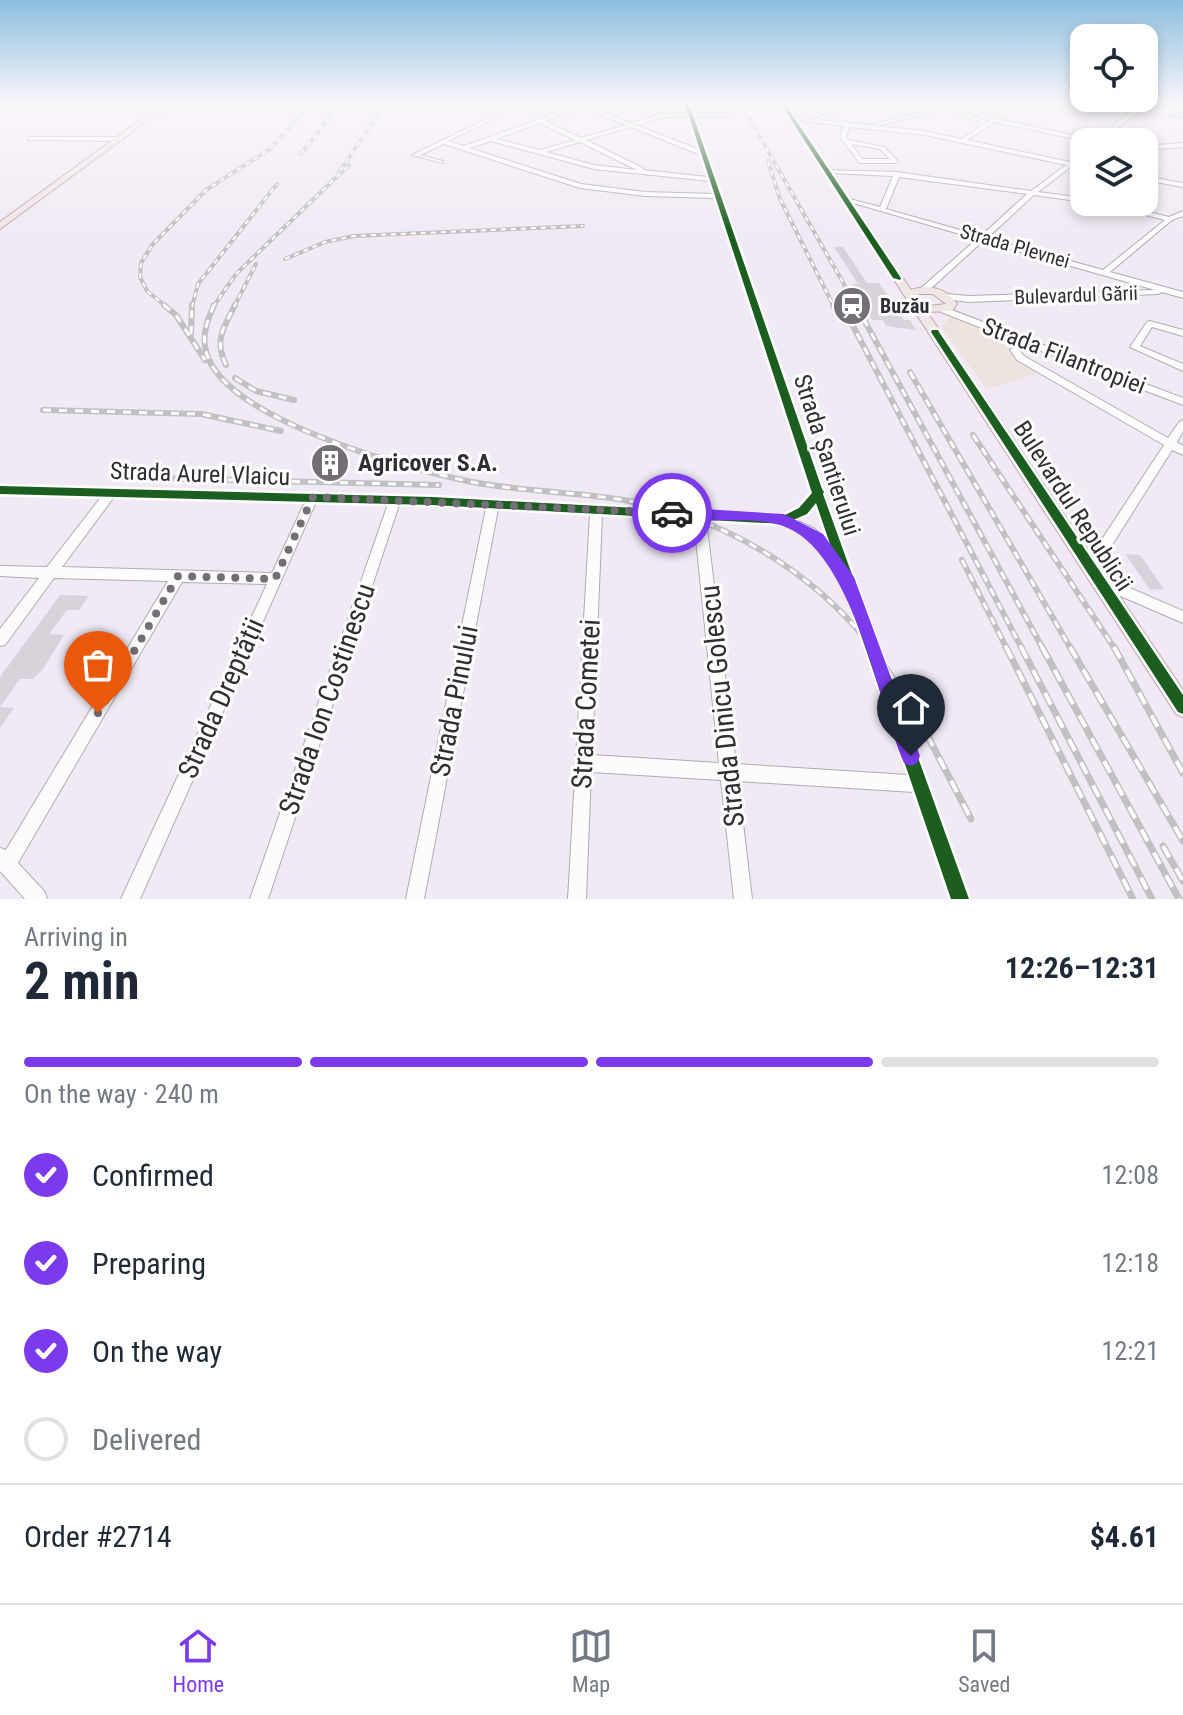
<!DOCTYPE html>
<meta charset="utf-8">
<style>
body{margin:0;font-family:"Roboto Condensed",sans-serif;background:#f2f2f3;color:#1f2937;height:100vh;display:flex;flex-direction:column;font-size:30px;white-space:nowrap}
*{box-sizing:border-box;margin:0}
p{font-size:26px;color:#747a83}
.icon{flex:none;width:44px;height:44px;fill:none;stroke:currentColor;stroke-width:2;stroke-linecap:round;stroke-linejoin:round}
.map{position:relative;height:899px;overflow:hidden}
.panel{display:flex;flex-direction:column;background:#fff;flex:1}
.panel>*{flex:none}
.controls{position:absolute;left:1070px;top:24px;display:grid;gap:16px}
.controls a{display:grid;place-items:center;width:88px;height:88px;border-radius:16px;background:#fff;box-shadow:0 4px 12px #0003;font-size:40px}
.pin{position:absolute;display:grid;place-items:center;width:68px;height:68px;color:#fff;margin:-82px -34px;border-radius:50% 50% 50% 0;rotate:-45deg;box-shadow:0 0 8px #0007}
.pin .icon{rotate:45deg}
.courier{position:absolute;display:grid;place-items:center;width:80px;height:80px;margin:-40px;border:6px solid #7c3aed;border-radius:50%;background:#fff;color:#222;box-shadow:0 2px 10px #0007}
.overview em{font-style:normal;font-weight:700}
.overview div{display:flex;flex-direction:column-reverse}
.overview{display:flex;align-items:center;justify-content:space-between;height:136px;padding:0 24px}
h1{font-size:52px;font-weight:700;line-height:60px}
.bar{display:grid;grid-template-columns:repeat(4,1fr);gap:12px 8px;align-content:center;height:96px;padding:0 24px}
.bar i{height:10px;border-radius:6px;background:#e0e1e3}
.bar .selected{background:#7c3aed}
.bar p{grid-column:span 4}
.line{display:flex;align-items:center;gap:20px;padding:0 24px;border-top:2px solid #e0e1e3}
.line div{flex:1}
ol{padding:0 24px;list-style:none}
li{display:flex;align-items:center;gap:24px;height:88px}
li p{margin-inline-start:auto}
li .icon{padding:8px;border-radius:50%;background:#7c3aed;color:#fff;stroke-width:4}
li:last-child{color:#747a83}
li i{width:44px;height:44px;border:4px solid #e0e1e3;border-radius:50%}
.tabs{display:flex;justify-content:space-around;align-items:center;height:112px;border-top:2px solid #e0e1e3;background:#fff;font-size:22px;color:#747a83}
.tabs a{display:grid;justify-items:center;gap:4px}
.tabs .selected{color:#7c3aed}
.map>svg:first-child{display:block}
.commercial{fill:#ede4dd}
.building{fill:#d8d3db}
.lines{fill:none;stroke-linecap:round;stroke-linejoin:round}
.minor-casing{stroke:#b0abb2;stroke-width:2}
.major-casing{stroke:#b9a9aa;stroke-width:2}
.minor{fill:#fdfcfd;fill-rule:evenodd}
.major{fill:#efe7e6;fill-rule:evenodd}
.rail-far2-casing{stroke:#c1c0c3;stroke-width:4}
.rail-far1-casing{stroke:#c1c0c3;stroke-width:6}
.rail-casing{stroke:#c1c0c3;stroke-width:7}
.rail-far2{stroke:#fff;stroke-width:2;stroke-dasharray:5;stroke-linecap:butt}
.rail-far1{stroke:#fff;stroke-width:3;stroke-dasharray:8;stroke-linecap:butt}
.rail{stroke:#fff;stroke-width:4;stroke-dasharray:13;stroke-linecap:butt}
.cycleway-casing{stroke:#fff;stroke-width:5}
.cycleway{fill:#1b5e20;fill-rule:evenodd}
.route{fill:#7c3aed}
.done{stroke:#746f77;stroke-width:8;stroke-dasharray:0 14.4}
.labels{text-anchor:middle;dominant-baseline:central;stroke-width:6;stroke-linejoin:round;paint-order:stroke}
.far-street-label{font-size:20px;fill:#312d34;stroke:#fff}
.far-poi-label{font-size:20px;font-weight:bold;fill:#312d34;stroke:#fff;text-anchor:start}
.street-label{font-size:24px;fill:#312d34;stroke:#fff}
.poi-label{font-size:24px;font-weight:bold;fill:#312d34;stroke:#fff;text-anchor:start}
.near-street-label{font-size:28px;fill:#312d34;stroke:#fff}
</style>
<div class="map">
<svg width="1183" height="899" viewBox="0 0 1183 899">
<rect width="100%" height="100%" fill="#f1eaf4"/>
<polygon class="commercial" points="952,315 1020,341 1009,352 1039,373 987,389 941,327"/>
<g class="building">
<polygon points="834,247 843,247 867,283 879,283 904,320 910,320 916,330 886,326 883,320 872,320 853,284 858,284"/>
<polygon points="332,450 341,455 338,460 348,466 338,475 322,476 315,468"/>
<polygon points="1125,554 1140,555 1164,589 1150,590"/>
<polygon points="60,595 89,596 79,610 67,610 49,634 64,635 43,669 33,679 20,679 0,707 14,708 0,728 0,677"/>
</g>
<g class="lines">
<defs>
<g id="minor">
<polygon points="172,104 178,104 169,112 165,112 165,110"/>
<path d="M518 104H525L448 141 464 146 581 104H589L586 106 631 123 659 115 616 104H626L664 114 688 113 685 104H690L693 113H724V104H729L728 116 694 117 822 489 825 492 824 494 969 899H951L914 792 738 781 752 899H734L721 780 591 772 586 899H568L590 514 498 509 424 899H406L486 508 399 505 268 899H250L388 504 316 502 140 899H121L267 584 182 582 18 863 45 892 47 899H25L0 871V848L6 850 168 581 54 578 5 645 0 646V629L39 578 0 576V566L47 567 101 497 0 494V486L493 499 783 515 799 508 812 493 715 198 645 196 580 188 444 144 420 155 443 161V163L412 155ZM582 108 626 125 581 138 545 121ZM665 117H689L700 150 636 125ZM540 123 575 140 540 150 496 139ZM631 127 701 155 708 177 643 170V168L586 140ZM491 141 594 169 710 181 714 194 645 192 581 184 469 148ZM580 142 637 170 594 165 546 152ZM114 497 305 502 272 573 62 567ZM816 504 829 545 815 529 796 520 807 514ZM602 515 694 520 719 763 592 755ZM706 520 783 525 807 535 832 568 837 569 908 775 736 764Z"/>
<path d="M844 104H850L820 120 844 123 847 121 850 123 925 131 961 139 984 124 948 109 877 126 874 124 926 111 907 104C922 104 927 111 943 107L938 105 944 104 988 122 1006 110 986 104H996L1010 108 1015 104H1021L1015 109V111H1011L999 119 1095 140 1136 108 1124 104H1146L1145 106 1183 113V117L1141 109 1100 142H1089L995 122 967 140 1070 162 1084 152V157L1076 163 1084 165V169L1072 166 1038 192 1084 198V202L1034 195 987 238 1103 270 1165 220 1094 202H1106L1169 217 1183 211V216L1172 220 1110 272 1183 292V298L1162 292 1158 294 969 302 944 299V295L947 294 969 296 1155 290 983 241 927 292H921V288L977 239 843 200 846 198 880 207 893 176 828 173 825 171 826 170 897 172 1031 191 1066 165 925 135 849 127 846 137 848 140 884 147 898 161 895 163H860L840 137 843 126 790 119 793 117 815 120ZM851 144 880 149 890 159H862ZM899 177 1027 194 981 236 886 209Z"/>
<polygon points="30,137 121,137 124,139 121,141 28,140"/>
<polygon points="1183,143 1183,147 1144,150 1144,146"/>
<polygon points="1144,176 1183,183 1183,187 1144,180"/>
<polygon points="944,307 1183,398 1183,405 1028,346 1020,351 1024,356 1168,438 1179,422 1183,420 1183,432 1177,442 1183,446 1183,455 1172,450 1095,572 1090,573 1085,572 1083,568 1164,445 1017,360 1010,350 1020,343 941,312 940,310"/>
<polygon points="1150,321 1183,330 1183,336 1152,327 1140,346 1183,364 1183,371 1130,347 1147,322"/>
<polygon points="1100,575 1183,611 1183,623 1095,585 1093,581 1095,577"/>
</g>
<g id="major">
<polygon points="162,104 170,104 0,229 0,222"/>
<path d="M780 104H786L911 290C928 284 947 288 957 304L952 311 927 312 1183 690V717L1176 714ZM919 294H933L946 304 929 306 916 298Z"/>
</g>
</defs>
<use href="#minor" class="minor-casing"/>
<use href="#major" class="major-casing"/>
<use href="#minor" class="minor"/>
<use href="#major" class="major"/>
<defs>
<g id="rail-far2">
<polyline points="741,104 857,307"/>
<polyline points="301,154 334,112"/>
<polyline points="768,161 780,199 834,307"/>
<polyline points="340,171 385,104"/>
<polyline points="285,259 325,242 354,236 583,226"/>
<polyline points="841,303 843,307"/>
<polyline points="167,307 147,291 140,277 141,263 152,245 206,190 270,149 302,114"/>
<polyline points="192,307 198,284 277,184"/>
<polyline points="213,307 236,274 349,165"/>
<polyline points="234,307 256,264"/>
</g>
<g id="rail-far1">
<polyline points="164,305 176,315 205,360"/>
<path d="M214 305C208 319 203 331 205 346 213 418 413 470 472 482 541 495 615 491 682 514 756 539 826 586 873 649"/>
<polyline points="833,305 839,317"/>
<polyline points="842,305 1022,649"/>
<polyline points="856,305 1043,649"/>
<polyline points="191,334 192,305"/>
<path d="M226 365C214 340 223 329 235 305"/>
<polyline points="910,372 1071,649"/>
<polyline points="235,378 256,391 294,400"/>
<polyline points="43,410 201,414 281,431"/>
<polyline points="973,435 1115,649"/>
<polyline points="148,478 439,485"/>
<polyline points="962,560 1007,649"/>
</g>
<g id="rail">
<polyline points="871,647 913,708 971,819"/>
<polyline points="1006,647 1133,899"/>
<polyline points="1021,647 1152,899"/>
<polyline points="1042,647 1179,899"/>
<polyline points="1070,647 1183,841"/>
<polyline points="1114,647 1183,773"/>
<polyline points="1163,846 1183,881"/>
</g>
</defs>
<use href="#rail-far2" class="rail-far2-casing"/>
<use href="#rail-far1" class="rail-far1-casing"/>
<use href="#rail" class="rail-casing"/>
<use href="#rail-far2" class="rail-far2"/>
<use href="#rail-far1" class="rail-far1"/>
<use href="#rail" class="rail"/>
<defs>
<g id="cycleway">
<polygon points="685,104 689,104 822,489 824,492 823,494 969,899 951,899 816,503 807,514 784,524 432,505 0,494 0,486 432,497 783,516 799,508 812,493"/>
<polygon points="781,104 785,104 901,278 900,280 893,278"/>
<polygon points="932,330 938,330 939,332 1183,695 1183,714 1178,712 931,332"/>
</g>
</defs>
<use href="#cycleway" class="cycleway-casing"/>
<use href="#cycleway" class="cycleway"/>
</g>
<linearGradient id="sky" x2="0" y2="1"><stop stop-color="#8dbede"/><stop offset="0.45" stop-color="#f9f6fa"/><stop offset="1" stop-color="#f9f6fa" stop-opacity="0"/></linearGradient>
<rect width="1183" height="230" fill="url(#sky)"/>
<path class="route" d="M672 507 784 514 823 534 854 577 920 756 917 763 911 766 904 763C877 699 852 550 783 526 749 514 702 526 667 516L665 513Z"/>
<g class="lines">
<polyline class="done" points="98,713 178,576 275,579 313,497 672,513"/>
</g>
<defs>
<symbol id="station-disc" viewBox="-11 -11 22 22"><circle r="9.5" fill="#746f77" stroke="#fff"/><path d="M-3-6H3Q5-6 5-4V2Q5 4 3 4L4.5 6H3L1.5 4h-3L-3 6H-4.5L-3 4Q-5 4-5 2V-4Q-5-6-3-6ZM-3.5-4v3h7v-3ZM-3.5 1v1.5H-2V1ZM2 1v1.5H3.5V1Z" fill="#fff"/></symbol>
<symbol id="building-disc" viewBox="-11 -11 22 22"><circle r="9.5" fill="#746f77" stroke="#fff"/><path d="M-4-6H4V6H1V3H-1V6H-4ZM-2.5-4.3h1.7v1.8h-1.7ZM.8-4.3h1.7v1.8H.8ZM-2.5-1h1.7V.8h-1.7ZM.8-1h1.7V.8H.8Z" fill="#fff"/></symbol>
</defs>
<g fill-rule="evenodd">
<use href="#station-disc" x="830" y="284" width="44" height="44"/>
<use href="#building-disc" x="308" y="441" width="44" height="44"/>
</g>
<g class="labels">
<g class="far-street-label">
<text transform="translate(1015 246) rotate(16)">Strada Plevnei</text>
<text transform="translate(1076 295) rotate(-2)">Bulevardul Gării</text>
</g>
<g class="far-poi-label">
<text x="880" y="306">Buzău</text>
</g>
<g class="street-label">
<text transform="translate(1064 356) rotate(21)">Strada Filantropiei</text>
<text transform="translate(827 455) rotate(72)">Strada Șantierului</text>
<text transform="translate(200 474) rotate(2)">Strada Aurel Vlaicu</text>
<text transform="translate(1073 506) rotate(57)">Bulevardul Republicii</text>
</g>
<g class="poi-label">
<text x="358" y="463">Agricover S.A.</text>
</g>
<g class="near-street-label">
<text transform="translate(221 698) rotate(-66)">Strada Dreptății</text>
<text transform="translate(327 699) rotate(-71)">Strada Ion Costinescu</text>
<text transform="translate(454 701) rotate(-79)">Strada Pinului</text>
<text transform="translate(586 704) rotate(-87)">Strada Cometei</text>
<text transform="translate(722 706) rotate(-96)">Strada Dinicu Golescu</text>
</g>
</g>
</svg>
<div class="controls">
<a><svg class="icon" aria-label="locate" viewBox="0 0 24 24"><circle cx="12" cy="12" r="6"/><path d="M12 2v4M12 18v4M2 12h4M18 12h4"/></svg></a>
<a><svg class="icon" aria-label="layers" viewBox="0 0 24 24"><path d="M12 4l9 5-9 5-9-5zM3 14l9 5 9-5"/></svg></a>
</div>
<div class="pin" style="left:98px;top:713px;background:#ea580c"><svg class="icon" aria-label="bag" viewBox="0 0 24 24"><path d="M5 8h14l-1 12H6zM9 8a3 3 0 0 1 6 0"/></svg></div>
<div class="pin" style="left:911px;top:756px;background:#1f2937"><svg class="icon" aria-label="home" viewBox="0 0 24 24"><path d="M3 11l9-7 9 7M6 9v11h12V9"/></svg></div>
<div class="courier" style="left:672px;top:513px"><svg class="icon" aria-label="car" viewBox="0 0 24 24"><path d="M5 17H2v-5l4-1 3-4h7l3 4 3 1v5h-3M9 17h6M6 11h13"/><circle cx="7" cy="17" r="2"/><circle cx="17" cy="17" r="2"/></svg></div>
</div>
<section class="panel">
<div class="overview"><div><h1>2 min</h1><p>Arriving in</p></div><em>12:26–12:31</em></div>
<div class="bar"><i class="selected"></i><i class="selected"></i><i class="selected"></i><i></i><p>On the way · 240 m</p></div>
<ol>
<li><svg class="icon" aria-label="check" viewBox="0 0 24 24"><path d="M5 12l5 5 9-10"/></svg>Confirmed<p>12:08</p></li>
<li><svg class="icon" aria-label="check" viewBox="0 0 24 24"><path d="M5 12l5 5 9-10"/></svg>Preparing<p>12:18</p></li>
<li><svg class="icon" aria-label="check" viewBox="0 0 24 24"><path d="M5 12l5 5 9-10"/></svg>On the way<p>12:21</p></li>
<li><i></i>Delivered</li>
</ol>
<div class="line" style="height:104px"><div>Order #2714</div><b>$4.61</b></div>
</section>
<nav class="tabs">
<a class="selected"><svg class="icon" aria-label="home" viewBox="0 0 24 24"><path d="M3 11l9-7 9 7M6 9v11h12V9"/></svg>Home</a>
<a><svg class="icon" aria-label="map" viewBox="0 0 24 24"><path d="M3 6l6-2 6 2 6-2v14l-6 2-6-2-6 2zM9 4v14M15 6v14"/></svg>Map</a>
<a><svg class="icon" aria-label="saved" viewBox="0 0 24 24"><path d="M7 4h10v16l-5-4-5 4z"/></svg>Saved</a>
</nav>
